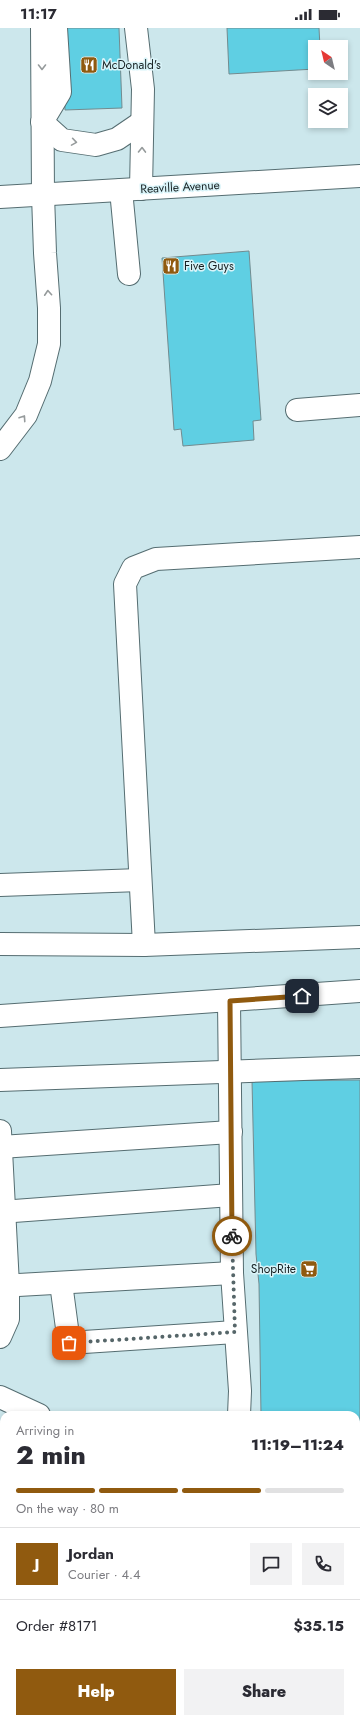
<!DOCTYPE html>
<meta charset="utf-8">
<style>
body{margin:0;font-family:Jost,sans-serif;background:#f2f2f3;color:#2b2b33;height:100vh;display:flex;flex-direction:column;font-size:15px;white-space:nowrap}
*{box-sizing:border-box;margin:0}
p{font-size:13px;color:#7c7c81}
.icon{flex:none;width:22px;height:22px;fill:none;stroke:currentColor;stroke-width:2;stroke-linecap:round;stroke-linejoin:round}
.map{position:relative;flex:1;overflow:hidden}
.side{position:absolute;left:0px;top:1383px;width:360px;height:312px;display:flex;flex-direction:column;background:#fff;border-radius:12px 12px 0 0;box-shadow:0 2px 6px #0003}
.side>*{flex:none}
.needle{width:26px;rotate:325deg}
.controls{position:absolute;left:308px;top:12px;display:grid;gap:8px}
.controls a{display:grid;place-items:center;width:40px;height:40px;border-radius:0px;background:#fff;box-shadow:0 2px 6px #0003;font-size:20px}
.pin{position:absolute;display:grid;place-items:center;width:34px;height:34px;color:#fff;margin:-17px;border-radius:8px;box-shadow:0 2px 6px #0006}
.courier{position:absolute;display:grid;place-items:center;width:40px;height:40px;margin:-20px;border:3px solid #905a0f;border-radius:50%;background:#fff;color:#222;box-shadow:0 1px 5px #0007}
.overview em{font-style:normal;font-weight:800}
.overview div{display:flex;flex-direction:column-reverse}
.overview{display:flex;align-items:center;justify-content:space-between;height:68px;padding:0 16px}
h1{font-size:26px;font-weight:800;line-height:30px}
.bar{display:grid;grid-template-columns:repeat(4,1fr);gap:6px 4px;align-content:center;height:48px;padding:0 16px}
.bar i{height:5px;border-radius:3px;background:#e1e1e2}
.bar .selected{background:#905a0f}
.bar p{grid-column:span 4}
.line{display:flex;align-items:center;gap:10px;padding:0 16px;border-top:1px solid #e1e1e2}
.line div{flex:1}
.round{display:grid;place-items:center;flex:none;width:42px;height:42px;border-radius:0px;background:#f2f2f3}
.primary-button{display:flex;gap:8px;margin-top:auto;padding:8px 16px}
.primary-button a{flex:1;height:46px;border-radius:0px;background:#905a0f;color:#fff;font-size:16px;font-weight:800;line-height:46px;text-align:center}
.primary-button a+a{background:#f2f2f3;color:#2b2b33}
.status{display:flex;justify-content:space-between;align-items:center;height:28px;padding:0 20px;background:#fff;direction:ltr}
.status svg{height:11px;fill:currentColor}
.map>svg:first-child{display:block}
.building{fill:#5fcfe3;stroke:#728b8f}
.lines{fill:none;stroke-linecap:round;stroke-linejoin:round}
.minor-tunnel{stroke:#a8bfc4;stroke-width:22;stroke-dasharray:22 11;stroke-linecap:butt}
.minor-casing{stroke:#556d71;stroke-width:24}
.highway-casing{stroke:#556d71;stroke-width:24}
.minor{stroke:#fff;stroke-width:22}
.highway{stroke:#fff;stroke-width:22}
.oneway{stroke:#969b9c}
.done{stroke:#566669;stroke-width:4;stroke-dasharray:0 7.2}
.route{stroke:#905a0f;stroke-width:5}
.labels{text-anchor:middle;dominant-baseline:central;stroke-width:3;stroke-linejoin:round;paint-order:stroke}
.poi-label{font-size:12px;fill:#162022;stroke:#d9f4f9;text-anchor:start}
.street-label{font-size:12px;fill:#162022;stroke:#d9f4f9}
</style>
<div class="status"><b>11:17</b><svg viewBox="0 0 49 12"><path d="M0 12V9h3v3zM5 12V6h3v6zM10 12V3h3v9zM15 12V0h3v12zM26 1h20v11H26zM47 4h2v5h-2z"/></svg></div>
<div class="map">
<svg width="360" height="1695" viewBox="0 0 360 1695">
<rect width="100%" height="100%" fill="#cce7ec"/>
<g class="building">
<polygon points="62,0 119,0 122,80 65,82"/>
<polygon points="227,0 319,0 320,19 315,19 315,41 229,46"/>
<polygon points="249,223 261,392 253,393 254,412 183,418 181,401 174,402 162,230"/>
<polygon points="360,1052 360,1443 356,1443 356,1387 261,1387 259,1256 256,1226 252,1053"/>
<polygon points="4,1567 4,1691 49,1691 47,1695 0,1695 0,1575"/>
<polygon points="356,1669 360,1670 360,1695 341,1695 343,1691 356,1691"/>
<polygon points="213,1691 265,1691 263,1695 222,1695"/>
<polygon points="265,1691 312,1691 310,1695 263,1695"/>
<polygon points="312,1691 343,1691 341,1695 310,1695"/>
</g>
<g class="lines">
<polyline class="minor-tunnel" points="0,1494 4,1496"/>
<defs>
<g id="minor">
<polyline points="42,0 43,167"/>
<polyline points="56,0 60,64 42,94 62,112 96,117 117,111 142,94"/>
<polyline points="136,0 143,61 141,161"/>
<polyline points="121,162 129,246"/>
<polyline points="0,169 360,148"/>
<polyline points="297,382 360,377"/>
<polyline points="0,857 140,852"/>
<polyline points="0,916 144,917 360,909"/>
<polyline points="144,917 125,556 133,540 156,531 360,519"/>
<polyline points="229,973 232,1245 240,1363 239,1387"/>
<polyline points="0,988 360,963"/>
<polyline points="0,1052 360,1039"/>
<polyline points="0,1103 8,1257 8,1291 0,1309"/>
<polyline points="0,1119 231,1104"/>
<polyline points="0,1184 231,1167"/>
<polyline points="61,1255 69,1315 235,1304"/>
<polyline points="0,1258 232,1245"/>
<polyline points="0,1369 39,1387"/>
<polyline points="0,1417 4,1406"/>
<polyline points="356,1533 360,1535"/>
<polyline points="83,1695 85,1691"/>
</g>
<polyline id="highway" points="0,421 26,387 40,353 49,316 49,280 45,225 43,167"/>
</defs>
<use href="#minor" class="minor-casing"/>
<use href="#highway" class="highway-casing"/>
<use href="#minor" class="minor"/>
<use href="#highway" class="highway"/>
</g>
<defs><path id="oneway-chevron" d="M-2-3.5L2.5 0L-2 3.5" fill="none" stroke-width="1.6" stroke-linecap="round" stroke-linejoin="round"/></defs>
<g class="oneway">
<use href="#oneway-chevron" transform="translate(42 39) rotate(90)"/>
<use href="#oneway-chevron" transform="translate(74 114) rotate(9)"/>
<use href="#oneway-chevron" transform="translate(142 122) rotate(-89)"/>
<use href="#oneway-chevron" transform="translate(48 265) rotate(-94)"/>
<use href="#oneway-chevron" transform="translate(23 390) rotate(-56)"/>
</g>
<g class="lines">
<polyline class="done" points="69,1315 235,1304 232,1208"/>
<polyline class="route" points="232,1208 230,973 302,968"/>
</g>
<defs>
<symbol id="restaurant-square" viewBox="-11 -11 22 22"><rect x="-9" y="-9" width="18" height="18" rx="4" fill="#905a0f" stroke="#d9f4f9"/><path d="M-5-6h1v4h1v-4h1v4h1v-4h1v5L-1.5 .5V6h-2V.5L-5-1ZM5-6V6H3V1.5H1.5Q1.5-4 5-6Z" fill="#fff"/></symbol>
<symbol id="supermarket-square" viewBox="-11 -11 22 22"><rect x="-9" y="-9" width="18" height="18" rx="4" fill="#905a0f" stroke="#d9f4f9"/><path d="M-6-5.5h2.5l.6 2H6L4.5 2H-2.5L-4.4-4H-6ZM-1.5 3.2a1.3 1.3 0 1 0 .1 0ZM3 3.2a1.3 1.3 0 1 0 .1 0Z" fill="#fff"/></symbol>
</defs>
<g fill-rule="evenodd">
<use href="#restaurant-square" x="79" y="27" width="20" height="20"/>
<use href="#restaurant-square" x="161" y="228" width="20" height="20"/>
<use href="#supermarket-square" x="299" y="1231" width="20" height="20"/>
</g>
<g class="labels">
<g class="poi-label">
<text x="102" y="37">McDonald's</text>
<text x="184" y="238">Five Guys</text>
<text x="296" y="1241" text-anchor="end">ShopRite</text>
</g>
<g class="street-label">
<text transform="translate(180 159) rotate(-3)">Reaville Avenue</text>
</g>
</g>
</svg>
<div class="controls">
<a><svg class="needle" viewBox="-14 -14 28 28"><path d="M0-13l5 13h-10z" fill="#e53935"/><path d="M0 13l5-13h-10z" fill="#7c7c81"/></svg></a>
<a><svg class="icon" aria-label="layers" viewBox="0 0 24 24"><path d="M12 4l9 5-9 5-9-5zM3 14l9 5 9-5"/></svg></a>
</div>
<div class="pin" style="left:69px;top:1315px;background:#ea580c"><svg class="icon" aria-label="bag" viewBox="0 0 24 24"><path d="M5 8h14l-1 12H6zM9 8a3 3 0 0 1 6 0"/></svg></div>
<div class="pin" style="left:302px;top:968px;background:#1f2937"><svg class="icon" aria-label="home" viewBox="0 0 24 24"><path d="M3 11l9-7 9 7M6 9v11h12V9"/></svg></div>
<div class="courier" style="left:232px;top:1208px"><svg class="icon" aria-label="bike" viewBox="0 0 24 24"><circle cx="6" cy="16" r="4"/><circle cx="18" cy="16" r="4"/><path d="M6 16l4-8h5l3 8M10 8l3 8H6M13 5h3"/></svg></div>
<section class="side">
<div class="overview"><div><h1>2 min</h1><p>Arriving in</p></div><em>11:19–11:24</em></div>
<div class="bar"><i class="selected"></i><i class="selected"></i><i class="selected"></i><i></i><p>On the way · 80 m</p></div>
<div class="line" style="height:72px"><b class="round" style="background:#905a0f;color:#fff">J</b><div><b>Jordan</b><p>Courier · 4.4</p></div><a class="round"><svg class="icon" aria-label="chat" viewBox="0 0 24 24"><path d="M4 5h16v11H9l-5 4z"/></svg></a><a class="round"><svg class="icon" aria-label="phone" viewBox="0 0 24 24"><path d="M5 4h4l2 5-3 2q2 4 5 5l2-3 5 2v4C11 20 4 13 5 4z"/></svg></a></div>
<div class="line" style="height:52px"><div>Order #8171</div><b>$35.15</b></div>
<div class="primary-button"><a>Help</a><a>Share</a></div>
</section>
</div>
